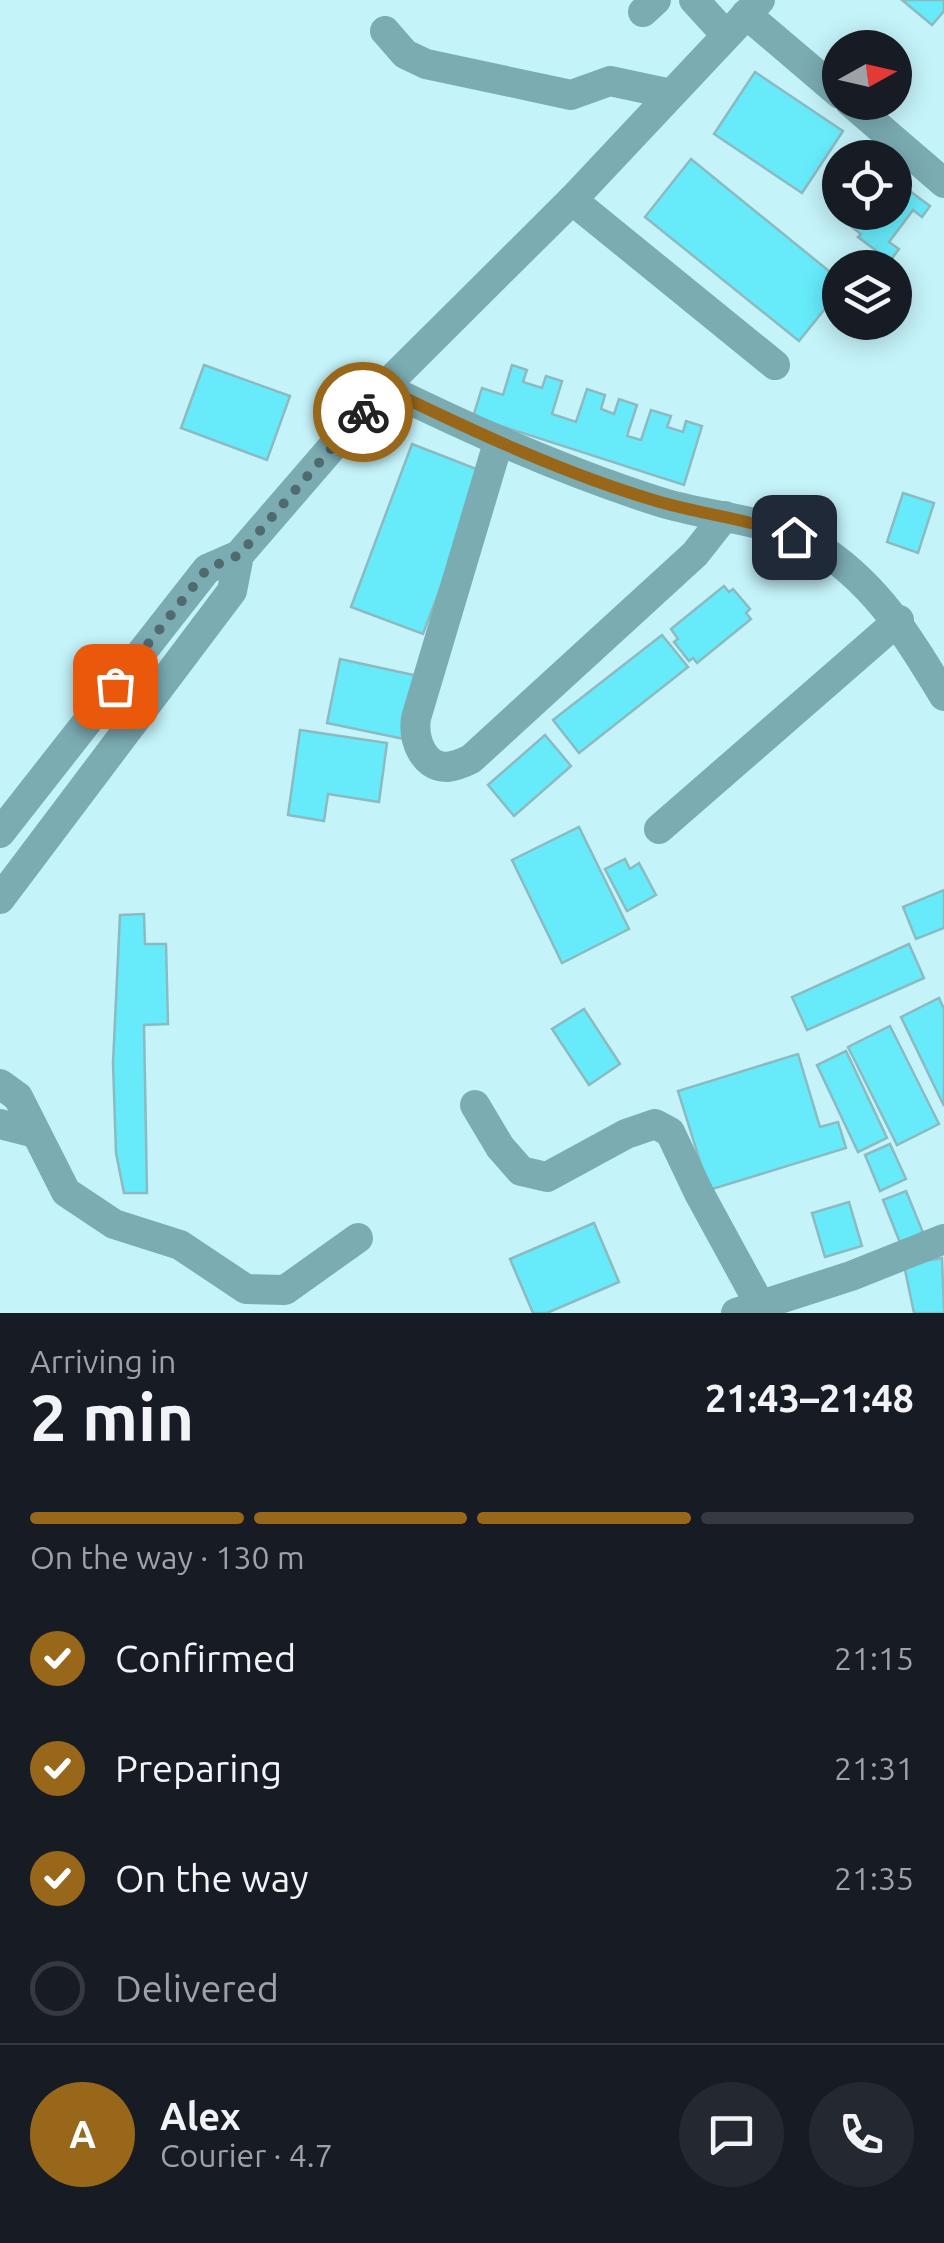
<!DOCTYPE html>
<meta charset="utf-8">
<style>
body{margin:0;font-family:Ubuntu,sans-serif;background:#242831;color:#f1f3f6;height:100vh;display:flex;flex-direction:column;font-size:38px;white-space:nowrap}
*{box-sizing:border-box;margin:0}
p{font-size:32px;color:#9ea1a6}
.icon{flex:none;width:55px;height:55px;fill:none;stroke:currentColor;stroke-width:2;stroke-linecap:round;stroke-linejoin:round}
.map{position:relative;height:1313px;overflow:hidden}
.sheet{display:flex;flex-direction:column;background:#171b24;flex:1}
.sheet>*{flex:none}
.needle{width:65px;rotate:82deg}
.fabs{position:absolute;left:822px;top:30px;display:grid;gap:20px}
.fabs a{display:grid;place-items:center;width:90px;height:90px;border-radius:50%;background:#171b24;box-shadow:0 5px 25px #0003;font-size:50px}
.pin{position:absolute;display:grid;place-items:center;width:85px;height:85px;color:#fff;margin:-42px;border-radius:20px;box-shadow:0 5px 15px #0006}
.courier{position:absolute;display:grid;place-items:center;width:100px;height:100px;margin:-50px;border:8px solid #98671a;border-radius:50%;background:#fff;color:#222;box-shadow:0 2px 12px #0007}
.summary em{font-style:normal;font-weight:700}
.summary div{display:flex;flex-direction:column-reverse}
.summary{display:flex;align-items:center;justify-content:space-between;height:170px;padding:0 30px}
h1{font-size:65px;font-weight:700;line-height:75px}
.bar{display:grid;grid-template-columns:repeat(4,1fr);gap:15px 10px;align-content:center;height:120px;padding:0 30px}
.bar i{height:12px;border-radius:8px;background:#363941}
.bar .on{background:#98671a}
.bar p{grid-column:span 4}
.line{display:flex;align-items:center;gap:25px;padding:0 30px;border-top:2px solid #363941}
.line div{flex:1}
.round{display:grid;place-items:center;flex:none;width:105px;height:105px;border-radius:52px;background:#242831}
ol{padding:0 30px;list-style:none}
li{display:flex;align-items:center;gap:30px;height:110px}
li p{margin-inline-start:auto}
li .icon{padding:10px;border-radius:50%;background:#98671a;color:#fff;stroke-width:4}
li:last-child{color:#9ea1a6}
li i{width:55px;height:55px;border:5px solid #363941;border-radius:50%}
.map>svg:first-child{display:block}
.building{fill:#67ebfb;stroke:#8cbac0;stroke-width:2.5}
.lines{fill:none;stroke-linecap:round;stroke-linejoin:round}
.minor{stroke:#7bacb2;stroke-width:30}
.done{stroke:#4f6b6f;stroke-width:10;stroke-dasharray:0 18}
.route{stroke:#98671a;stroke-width:12}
</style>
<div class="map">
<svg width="944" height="1313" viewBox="0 0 944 1313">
<rect width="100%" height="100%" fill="#c4f3f9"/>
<g class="building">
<polygon points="902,0 944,0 944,11 932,25"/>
<polygon points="755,72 843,131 802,193 714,134"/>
<polygon points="691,159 840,280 840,290 799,341 645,217"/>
<polygon points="895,180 930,206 922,217 913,210 889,242 899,249 890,261 858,237 861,234 839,217 842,212 895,212"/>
<polygon points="204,365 290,396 267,460 181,428"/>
<polygon points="512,365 527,370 523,382 542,388 546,376 562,381 552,414 576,422 587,389 605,395 601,409 614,414 619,399 637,405 627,436 641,440 651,410 671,416 667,427 683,432 686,421 702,426 684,485 473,417 482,388 503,395"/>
<polygon points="412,444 484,472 423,634 351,607"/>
<polygon points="903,493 934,503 918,553 887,542"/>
<polygon points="724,586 729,592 733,589 750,609 746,613 751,619 697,663 693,658 689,661 674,642 678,639 671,629"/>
<polygon points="662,635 688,667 579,753 553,720"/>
<polygon points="340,659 418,676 404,739 327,723"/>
<polygon points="300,730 387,743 379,802 328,794 324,821 288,815"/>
<polygon points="545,735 571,766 514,816 488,785"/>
<polygon points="579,827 629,929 562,963 512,860"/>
<polygon points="625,859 630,869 639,863 656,895 627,911 605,869"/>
<polygon points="944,890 944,928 916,939 903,907"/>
<polygon points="144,914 145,944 166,944 168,1024 144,1025 147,1193 124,1193 116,1153 113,1063 120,915"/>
<polygon points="909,944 924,978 807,1030 792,997"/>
<polygon points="939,998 944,1009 944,1106 901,1017"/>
<polygon points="584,1009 620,1064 589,1085 552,1029"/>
<polygon points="890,1026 939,1124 897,1145 848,1047"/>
<polygon points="846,1051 887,1138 858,1152 817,1065"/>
<polygon points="798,1054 820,1127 838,1122 846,1148 709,1190 678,1091"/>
<polygon points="890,1144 906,1179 880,1191 865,1155"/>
<polygon points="906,1191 924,1235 901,1245 883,1200"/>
<polygon points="849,1202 862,1246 825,1257 812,1213"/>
<polygon points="594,1223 619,1282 547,1313 533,1313 510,1259"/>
<polygon points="942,1258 944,1313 914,1313 904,1265"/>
</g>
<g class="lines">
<g class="minor">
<polyline points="694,0 726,35"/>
<polyline points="643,12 656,0"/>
<polyline points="746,14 840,94"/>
<polyline points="385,31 405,54 426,64 571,95 610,81 671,94"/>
<polyline points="850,102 944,183"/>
<polyline points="572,200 775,365"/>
<path d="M384 387C473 431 563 471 657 501 712 519 775 518 824 551 879 588 911 641 944 696"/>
<path d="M498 443 416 718C413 738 422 767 447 767 455 766 465 762 471 759L695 554 725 516"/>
<polyline points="659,829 899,620"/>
<polyline points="0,833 207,569 239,555"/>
<polyline points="0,899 232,591 239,555 384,387 572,200 760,0"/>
<polyline points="0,1084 18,1097 66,1192 114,1224 180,1245 246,1289 285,1290 358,1238"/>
<polyline points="475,1105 500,1147 521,1171 547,1177 626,1134 655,1124 670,1132 699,1193 759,1303"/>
<polyline points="0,1124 35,1133"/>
<polyline points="736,1313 851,1276 944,1239"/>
</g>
</g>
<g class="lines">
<polyline class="done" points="115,686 207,569 239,555 363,412"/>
<path class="route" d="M363 412 384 388C473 431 564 474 660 502 705 515 751 519 794 537"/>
</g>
</svg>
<div class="fabs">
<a><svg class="needle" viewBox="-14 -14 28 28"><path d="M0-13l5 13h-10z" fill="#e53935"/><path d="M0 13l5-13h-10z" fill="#9ea1a6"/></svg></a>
<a><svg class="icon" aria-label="locate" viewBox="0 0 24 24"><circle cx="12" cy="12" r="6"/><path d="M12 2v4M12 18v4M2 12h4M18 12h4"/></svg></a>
<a><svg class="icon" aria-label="layers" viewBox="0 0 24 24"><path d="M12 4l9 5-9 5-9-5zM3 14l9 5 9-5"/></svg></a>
</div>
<div class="pin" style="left:115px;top:686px;background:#ea580c"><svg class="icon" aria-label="bag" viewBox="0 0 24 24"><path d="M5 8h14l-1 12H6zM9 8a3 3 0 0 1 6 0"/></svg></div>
<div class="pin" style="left:794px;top:537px;background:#1f2937"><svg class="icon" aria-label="home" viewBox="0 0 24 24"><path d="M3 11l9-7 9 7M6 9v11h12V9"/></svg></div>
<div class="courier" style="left:363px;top:412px"><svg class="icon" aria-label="bike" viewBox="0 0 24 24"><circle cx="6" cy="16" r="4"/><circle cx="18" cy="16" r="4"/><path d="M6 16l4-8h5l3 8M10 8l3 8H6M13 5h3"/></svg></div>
</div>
<section class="sheet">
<div class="summary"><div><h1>2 min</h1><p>Arriving in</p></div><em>21:43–21:48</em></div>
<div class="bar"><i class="on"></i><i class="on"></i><i class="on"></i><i></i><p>On the way · 130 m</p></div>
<ol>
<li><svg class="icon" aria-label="check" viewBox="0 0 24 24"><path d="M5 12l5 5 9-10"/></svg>Confirmed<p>21:15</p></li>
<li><svg class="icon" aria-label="check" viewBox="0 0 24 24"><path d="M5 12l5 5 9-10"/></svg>Preparing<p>21:31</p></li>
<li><svg class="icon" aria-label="check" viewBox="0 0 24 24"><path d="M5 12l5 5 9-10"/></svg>On the way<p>21:35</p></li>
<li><i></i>Delivered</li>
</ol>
<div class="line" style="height:180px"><b class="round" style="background:#98671a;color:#fff">A</b><div><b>Alex</b><p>Courier · 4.7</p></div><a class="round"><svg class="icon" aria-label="chat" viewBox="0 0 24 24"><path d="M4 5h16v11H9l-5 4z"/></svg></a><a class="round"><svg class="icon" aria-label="phone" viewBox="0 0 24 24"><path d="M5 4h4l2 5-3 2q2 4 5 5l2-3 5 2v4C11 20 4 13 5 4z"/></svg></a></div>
</section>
